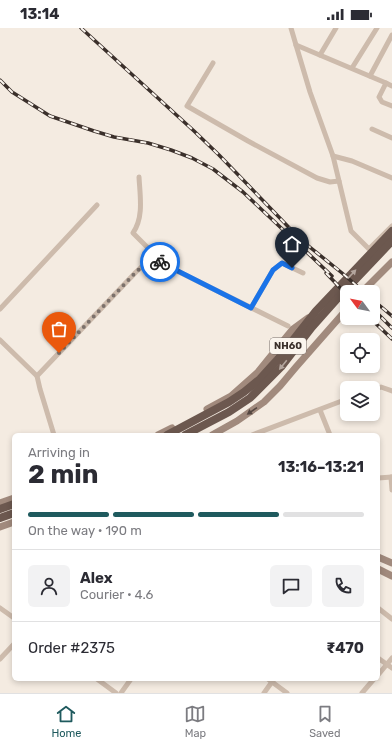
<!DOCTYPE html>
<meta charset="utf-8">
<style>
body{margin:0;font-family:Rubik,sans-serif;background:#f2f2f3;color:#2b2b33;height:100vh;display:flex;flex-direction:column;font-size:15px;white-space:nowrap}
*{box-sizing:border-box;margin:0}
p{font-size:13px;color:#7c7c81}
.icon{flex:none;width:22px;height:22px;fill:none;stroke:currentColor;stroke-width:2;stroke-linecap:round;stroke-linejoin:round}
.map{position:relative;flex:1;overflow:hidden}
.side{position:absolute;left:12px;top:405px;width:368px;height:248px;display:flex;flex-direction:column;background:#fff;border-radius:6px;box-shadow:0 2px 6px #0003}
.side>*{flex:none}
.needle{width:26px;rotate:302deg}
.controls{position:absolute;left:340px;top:257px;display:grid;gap:8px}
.controls a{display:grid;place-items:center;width:40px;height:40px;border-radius:6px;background:#fff;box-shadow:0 2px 6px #0003;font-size:20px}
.pin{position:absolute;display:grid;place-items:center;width:34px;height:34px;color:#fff;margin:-41px -17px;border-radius:50% 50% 50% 0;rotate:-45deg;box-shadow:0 0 4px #0007}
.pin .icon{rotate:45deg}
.courier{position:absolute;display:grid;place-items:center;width:40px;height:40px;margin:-20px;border:3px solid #1a73e8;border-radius:50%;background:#fff;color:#222;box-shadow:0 1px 5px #0007}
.summary em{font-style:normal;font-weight:700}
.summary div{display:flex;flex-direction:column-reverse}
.summary{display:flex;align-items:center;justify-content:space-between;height:68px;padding:0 16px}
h1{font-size:26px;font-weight:700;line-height:30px}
.bar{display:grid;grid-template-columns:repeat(4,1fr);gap:6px 4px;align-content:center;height:48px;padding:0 16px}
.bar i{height:5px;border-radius:3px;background:#e1e1e2}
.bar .active{background:#1f5a5e}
.bar p{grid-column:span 4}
.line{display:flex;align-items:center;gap:10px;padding:0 16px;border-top:1px solid #e1e1e2}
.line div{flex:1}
.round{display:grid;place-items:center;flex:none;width:42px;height:42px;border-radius:6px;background:#f2f2f3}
.status{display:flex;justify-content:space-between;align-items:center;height:28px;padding:0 20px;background:#fff;direction:ltr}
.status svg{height:11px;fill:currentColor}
.menu{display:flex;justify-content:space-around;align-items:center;height:56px;border-top:1px solid #e1e1e2;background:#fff;font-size:11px;color:#7c7c81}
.menu a{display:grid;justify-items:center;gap:2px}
.menu .active{color:#1f5a5e}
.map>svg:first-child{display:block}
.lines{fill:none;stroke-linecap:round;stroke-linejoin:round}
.minor{stroke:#cdbbac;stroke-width:5}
.secondary{stroke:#a18a7d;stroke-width:7}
.trunk{stroke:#6c584f;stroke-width:8}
.rail-casing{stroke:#3b302b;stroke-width:3.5}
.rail{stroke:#fbf5ee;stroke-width:2;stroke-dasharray:6;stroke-linecap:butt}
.oneway{fill:#b4a69e}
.oneway2{fill:#544640}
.done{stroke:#7c716b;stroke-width:4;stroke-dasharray:0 7.2}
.route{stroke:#1a73e8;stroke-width:5}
.labels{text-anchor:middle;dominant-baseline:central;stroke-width:3;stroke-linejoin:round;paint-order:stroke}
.shield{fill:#fbf5ee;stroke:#756b66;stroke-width:1}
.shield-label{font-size:10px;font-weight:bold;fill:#3b302b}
</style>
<div class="status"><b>13:14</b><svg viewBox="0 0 49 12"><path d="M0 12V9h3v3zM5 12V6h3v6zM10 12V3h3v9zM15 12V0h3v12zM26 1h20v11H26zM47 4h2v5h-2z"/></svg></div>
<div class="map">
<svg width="392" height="665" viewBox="0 0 392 665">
<rect width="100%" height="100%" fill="#f4ebe1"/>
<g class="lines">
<g class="minor">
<polyline points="291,0 296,17 310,64 333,128 351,203 369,221 392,198"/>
<polyline points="296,17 386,55 379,69 382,74 392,78"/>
<polyline points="320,27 336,0"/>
<polyline points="213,35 187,78 248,113 317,150 330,154 339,153"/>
<polyline points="352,40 377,0"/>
<polyline points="370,48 392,7"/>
<polyline points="386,55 392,58"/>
<polyline points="372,101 392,110"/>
<polyline points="333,128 352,133 392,150"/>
<path d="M139 149C140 168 144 189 133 205L149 221 151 230"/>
<polyline points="251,280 273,242 282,235 303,245"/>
<polyline points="0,281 97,177"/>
<polyline points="0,312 37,348"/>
<polyline points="373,362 381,359 392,363"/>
<polyline points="320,382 330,407"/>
<polyline points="54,407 40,361 37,348 136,244 151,230 288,298"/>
<polyline points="252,407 347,371"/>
<polyline points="391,449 392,462"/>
<polyline points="378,450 392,449"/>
<polyline points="0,580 14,590"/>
<polyline points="378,580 392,591"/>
<polyline points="378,630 392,640"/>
<polyline points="0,631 14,616"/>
<polyline points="378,647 392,630"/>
<polyline points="97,651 116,665"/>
<polyline points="268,651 287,665"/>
<polyline points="121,665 131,651"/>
<polyline points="264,665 274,651"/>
<polyline points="362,665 374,651"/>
</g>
<g class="secondary">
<polyline points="362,264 392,234"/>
<polyline points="207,381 231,368 258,344 288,307 293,301 308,290"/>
<polyline points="158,407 172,400"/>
<polyline points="212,407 237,393 264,374 280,358 296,339 347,281"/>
<polyline points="0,475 14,470"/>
<polyline points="0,499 14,494"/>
<polyline points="378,529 392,535"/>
<polyline points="378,541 392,548"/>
</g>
<g class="trunk">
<polyline points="167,407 229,374 244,364 260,351 278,331 316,283 392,203"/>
<polyline points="185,407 229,384 250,370 281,339 312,299 336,272 392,213"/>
<polyline points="0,481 14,476"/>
<polyline points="0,490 14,485"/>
</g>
<defs>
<g id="rail">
<polyline points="81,0 194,103 219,127 301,212 342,245 364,264"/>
<polyline points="0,52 12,64 50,88 94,103 114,109 148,115 171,122 192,130 213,141 243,164 332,248"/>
<polyline points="326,245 347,267"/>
<polyline points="373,272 392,288"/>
<polyline points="373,281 392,300"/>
<polyline points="370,290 392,311"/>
</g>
</defs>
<use href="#rail" class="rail-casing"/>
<use href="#rail" class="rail"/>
</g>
<defs><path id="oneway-solid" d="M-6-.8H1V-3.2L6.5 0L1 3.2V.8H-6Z"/></defs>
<g class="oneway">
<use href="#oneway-solid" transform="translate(352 246) rotate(-47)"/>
<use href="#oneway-solid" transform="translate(283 337) rotate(129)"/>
</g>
<use class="oneway2" href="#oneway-solid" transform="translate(252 383) rotate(146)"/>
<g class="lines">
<polyline class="done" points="59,325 136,244 151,230 160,234"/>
<polyline class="route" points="160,234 251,280 273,242 282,235 292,240"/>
</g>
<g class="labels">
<rect class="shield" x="270" y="310" width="36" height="16" rx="3"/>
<g class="shield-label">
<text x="288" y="318">NH60</text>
</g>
</g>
</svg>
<div class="controls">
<a><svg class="needle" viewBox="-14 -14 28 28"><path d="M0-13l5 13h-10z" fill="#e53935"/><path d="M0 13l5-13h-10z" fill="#7c7c81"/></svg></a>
<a><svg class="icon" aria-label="locate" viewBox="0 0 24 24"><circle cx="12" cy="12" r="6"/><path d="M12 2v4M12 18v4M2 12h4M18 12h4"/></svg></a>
<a><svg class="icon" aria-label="layers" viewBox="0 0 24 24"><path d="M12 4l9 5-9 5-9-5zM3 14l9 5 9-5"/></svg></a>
</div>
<div class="pin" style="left:59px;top:325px;background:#ea580c"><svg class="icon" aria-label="bag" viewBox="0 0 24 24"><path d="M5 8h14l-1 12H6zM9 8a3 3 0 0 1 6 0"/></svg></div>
<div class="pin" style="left:292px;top:240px;background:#1f2937"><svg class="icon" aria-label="home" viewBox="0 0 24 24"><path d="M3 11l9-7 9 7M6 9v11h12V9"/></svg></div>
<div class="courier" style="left:160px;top:234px"><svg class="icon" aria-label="bike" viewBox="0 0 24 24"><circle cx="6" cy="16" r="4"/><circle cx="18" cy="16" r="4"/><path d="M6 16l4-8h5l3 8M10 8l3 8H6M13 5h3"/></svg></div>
<section class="side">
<div class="summary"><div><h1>2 min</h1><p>Arriving in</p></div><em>13:16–13:21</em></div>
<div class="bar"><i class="active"></i><i class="active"></i><i class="active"></i><i></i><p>On the way · 190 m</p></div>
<div class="line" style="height:72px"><a class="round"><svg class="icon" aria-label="person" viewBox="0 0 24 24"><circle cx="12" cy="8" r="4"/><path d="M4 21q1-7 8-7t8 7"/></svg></a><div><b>Alex</b><p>Courier · 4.6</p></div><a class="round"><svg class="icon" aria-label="chat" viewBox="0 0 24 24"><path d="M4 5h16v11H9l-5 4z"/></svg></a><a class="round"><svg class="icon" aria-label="phone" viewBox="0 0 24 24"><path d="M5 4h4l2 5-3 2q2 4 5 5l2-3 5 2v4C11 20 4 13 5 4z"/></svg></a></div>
<div class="line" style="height:52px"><div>Order #2375</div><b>₹470</b></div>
</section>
</div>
<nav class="menu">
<a class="active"><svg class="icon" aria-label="home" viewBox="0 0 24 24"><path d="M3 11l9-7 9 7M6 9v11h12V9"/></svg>Home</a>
<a><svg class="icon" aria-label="map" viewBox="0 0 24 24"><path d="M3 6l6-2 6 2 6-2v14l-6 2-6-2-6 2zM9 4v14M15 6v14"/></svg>Map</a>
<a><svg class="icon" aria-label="saved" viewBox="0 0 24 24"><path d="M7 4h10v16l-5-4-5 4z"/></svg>Saved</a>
</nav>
